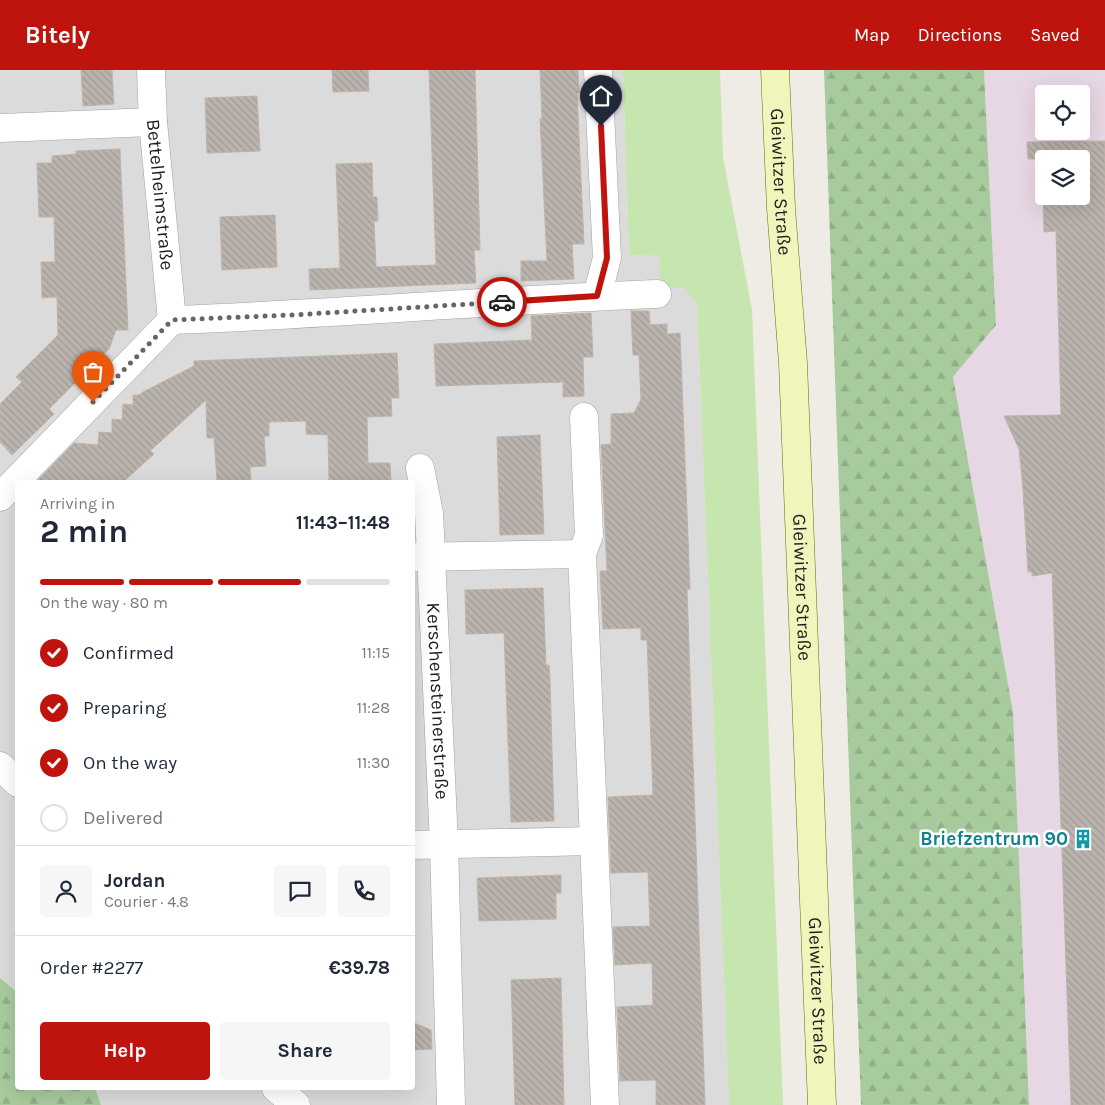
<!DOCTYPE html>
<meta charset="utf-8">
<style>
body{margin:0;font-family:Karla,sans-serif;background:#f6f6f7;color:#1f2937;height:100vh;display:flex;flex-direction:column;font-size:19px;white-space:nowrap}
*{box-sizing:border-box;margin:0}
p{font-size:16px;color:#747a83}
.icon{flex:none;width:28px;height:28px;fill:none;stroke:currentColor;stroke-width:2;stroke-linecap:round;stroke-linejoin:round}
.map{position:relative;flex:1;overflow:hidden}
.side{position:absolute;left:15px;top:410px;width:400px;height:610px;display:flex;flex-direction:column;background:#fff;border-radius:5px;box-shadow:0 5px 20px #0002}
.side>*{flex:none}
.fabs{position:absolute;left:1035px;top:15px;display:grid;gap:10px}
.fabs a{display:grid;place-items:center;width:55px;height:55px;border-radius:5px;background:#fff;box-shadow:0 5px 20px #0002;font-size:25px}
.pin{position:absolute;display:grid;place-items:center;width:42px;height:42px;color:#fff;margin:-51px -21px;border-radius:50% 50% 50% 0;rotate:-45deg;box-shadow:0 0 5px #0007}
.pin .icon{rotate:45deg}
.courier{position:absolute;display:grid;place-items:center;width:50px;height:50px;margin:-25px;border:4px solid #bf140e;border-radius:50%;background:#fff;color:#222;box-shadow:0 1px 6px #0007}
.headline em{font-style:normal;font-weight:700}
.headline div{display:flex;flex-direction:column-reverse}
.headline{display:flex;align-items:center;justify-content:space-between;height:85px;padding:0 25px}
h1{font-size:32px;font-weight:700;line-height:38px}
.bar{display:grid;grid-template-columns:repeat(4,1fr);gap:8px 5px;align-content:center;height:60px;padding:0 25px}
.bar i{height:6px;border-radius:4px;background:#e0e1e3}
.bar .active{background:#bf140e}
.bar p{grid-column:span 4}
.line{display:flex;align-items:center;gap:12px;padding:0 25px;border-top:1px solid #e0e1e3}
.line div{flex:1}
.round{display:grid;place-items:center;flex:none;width:52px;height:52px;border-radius:5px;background:#f6f6f7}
ol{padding:0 25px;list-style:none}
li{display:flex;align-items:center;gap:15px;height:55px}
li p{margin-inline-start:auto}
li .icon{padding:5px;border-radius:50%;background:#bf140e;color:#fff;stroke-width:4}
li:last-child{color:#747a83}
li i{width:28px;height:28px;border:2px solid #e0e1e3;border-radius:50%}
.cta{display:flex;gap:10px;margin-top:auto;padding:10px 25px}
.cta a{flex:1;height:58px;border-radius:5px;background:#bf140e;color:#fff;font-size:20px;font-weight:700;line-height:58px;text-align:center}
.cta a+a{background:#f6f6f7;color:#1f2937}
header{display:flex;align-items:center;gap:30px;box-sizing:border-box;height:70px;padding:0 25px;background:#bf140e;color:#fff}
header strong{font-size:24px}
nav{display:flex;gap:28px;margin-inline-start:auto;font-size:18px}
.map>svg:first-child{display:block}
.residential{fill:#dcdbdb}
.industrial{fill:#e7d7e4;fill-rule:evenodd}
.grass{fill:#c7e5ae}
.forest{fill:url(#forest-firs)}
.building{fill:url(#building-back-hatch);stroke:#bfb3a8}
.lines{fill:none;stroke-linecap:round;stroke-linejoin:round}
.street-casing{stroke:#a2a2a2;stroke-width:29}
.secondary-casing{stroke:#606e0c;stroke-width:29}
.street{stroke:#fff;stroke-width:28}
.secondary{stroke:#f0f5bc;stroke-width:28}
.done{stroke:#676664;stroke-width:5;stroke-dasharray:0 9}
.route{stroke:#bf140e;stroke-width:6}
.labels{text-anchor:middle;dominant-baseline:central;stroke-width:5;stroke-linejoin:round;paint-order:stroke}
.street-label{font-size:19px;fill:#1e1e1e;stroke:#fff}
.culture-label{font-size:19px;font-weight:bold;fill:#0d838f;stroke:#fff;text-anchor:end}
</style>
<header>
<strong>Bitely</strong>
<nav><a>Map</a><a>Directions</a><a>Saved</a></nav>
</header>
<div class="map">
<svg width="1105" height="1035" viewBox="0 0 1105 1035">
<defs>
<pattern id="forest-firs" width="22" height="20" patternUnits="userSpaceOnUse" patternTransform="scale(1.25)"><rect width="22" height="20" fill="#a8cb9d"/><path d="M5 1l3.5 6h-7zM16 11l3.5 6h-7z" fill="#90ae87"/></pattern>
<pattern id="building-back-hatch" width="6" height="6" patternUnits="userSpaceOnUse" patternTransform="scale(1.25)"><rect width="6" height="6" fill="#bbb4ae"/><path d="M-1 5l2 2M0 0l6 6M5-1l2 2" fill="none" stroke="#a09a95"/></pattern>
</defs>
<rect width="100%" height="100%" fill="#eeece5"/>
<polygon class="residential" points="0,0 623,0 629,185 659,186 697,234 729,1035 101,1035 95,1018 412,1018 412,412 18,412 17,922 0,908"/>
<path class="industrial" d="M984 0H1105V1035H1029L1013 642 953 307 996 255ZM1044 24H1081V61H1044ZM1044 89H1081V126H1044Z"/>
<polygon class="grass" points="623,0 720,0 723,87 752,240 783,1035 729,1035 697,234 683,217 661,218 659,186 629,185"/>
<g class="forest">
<polygon points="824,0 984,0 996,255 953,307 1013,642 1029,1035 861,1035"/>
<polygon points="0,908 17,922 18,1018 95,1018 101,1035 0,1035"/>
</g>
<g class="building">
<polygon points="81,0 112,0 114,34 83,36"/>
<polygon points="332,0 368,0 369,21 333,22"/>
<polygon points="429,0 475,0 480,180 474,180 476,213 310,220 309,199 340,198 336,94 372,93 373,127 377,127 378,151 374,151 376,197 436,195"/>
<polygon points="540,0 578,0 579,22 577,23 584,174 572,174 574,209 521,211 521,191 547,191 540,49 542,49"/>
<polygon points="257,26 260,81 207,83 205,28"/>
<polygon points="1105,71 1105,1035 1071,1035 1052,503 1032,506 1032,502 1028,502 1023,419 1019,379 1004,346 1061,345 1056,161 1044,162 1043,126 1081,126 1081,89 1028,89 1027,72"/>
<polygon points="120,79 128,260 116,260 109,279 49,339 54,344 12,385 0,372 0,334 22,312 16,307 58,265 57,227 42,228 41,192 55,192 54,147 39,147 37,93 52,93 52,86 76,84 76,81"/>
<polygon points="275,145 277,197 222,200 220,147"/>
<polygon points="631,241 649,241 650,255 667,254 667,264 680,263 690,519 687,519 705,1035 656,1035 656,1010 620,1011 617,937 653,935 652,893 615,895 613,857 650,856 648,802 611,803 608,727 653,725 647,570 641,570 641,558 603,559 600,501 607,501 601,375 611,374 611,344 634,343 641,329 639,285 633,285"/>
<polygon points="591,243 593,287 583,287 584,326 563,327 563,312 436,316 434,274 532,270 531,246"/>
<polygon points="397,283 399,328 391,328 392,346 367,347 368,393 390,393 391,412 329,412 328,365 306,364 306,351 269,352 269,366 264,366 266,396 250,397 251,412 217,412 214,368 207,368 206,330 150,381 154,384 123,412 36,412 74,373 98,375 99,362 112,363 112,349 122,350 123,334 133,335 133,325 139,325 143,322 194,296 194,291"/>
<polygon points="540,365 544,464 500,465 497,367"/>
<polygon points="543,518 546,595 549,595 550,609 554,751 511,752 504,563 466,564 465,520"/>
<polygon points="561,805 561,823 556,823 556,849 479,851 477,808"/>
<polygon points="561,908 564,1035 515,1035 511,910"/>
<polygon points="412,952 431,960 432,979 412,980"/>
</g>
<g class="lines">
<defs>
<g id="street">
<path id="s1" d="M151 0 153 52 172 250"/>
<polyline points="0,58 153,52"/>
<polyline points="597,226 607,188 598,0"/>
<path d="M172 250C334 244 495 230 657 224"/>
<path id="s2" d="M420 398 429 443 431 486 444 774 451 1035"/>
<polyline points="0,427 172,250"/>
<polyline points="582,484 589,465 584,347"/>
<polyline points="412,487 582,484 605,1035"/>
<polyline points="0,696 18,713"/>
<polyline points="412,775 593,771"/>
<polyline points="276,1018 296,1035"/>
</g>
<g id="secondary">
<path id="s3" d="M775 0 781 138 793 293 822 1035"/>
</g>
</defs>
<use href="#street" class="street-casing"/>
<use href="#secondary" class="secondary-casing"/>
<use href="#street" class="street"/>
<use href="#secondary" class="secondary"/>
</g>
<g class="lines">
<polyline class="done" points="93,332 172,250 292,245 502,232"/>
<polyline class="route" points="502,232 597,226 607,188 601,56"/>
</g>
<defs>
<symbol id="building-bare" viewBox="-9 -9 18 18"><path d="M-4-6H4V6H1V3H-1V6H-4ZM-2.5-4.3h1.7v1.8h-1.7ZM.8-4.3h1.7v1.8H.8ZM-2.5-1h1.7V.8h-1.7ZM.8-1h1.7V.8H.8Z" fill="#0f9aa8" stroke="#fff" stroke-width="2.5" paint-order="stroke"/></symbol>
</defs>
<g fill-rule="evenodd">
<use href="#building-bare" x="1069" y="755" width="28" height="28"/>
</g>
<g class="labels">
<g class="street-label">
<text stroke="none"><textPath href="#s3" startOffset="112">Gleiwitzer Straße</textPath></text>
<text stroke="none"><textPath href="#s1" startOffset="125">Bettelheimstraße</textPath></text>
<text stroke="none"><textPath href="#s3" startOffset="518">Gleiwitzer Straße</textPath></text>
<text stroke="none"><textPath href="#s2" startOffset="234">Kerschensteinerstraße</textPath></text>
<text stroke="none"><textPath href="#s3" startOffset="922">Gleiwitzer Straße</textPath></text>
</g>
<g class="culture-label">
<text x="1068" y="769">Briefzentrum 90</text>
</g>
</g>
</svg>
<div class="fabs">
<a><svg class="icon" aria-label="locate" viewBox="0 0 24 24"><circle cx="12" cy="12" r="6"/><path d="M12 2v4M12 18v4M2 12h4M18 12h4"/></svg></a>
<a><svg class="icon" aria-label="layers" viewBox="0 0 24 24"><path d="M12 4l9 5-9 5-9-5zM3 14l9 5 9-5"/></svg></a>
</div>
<div class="pin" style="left:93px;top:332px;background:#ea580c"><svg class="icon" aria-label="bag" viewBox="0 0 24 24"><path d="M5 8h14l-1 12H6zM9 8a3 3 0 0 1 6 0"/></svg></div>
<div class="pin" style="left:601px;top:56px;background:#1f2937"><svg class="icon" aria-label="home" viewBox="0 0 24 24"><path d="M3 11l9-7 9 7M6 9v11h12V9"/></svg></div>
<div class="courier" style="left:502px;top:232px"><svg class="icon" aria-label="car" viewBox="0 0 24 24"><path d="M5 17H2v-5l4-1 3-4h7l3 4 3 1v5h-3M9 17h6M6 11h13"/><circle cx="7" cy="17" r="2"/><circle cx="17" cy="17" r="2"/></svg></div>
<section class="side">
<div class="headline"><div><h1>2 min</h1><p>Arriving in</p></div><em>11:43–11:48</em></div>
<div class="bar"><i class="active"></i><i class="active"></i><i class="active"></i><i></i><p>On the way · 80 m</p></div>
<ol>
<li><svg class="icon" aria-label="check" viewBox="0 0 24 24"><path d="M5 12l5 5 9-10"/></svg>Confirmed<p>11:15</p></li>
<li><svg class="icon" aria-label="check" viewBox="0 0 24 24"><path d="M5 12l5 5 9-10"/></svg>Preparing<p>11:28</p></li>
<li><svg class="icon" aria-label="check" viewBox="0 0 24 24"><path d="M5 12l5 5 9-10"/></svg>On the way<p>11:30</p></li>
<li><i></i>Delivered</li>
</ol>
<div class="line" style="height:90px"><a class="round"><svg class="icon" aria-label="person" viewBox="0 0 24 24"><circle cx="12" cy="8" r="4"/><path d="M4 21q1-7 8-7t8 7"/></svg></a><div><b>Jordan</b><p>Courier · 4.8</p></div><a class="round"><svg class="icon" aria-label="chat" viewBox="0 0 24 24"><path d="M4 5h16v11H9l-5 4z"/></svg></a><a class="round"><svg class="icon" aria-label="phone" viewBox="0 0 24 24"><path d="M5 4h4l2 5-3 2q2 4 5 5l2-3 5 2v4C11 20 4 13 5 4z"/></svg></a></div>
<div class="line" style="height:65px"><div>Order #2277</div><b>€39.78</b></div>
<div class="cta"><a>Help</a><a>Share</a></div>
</section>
</div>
